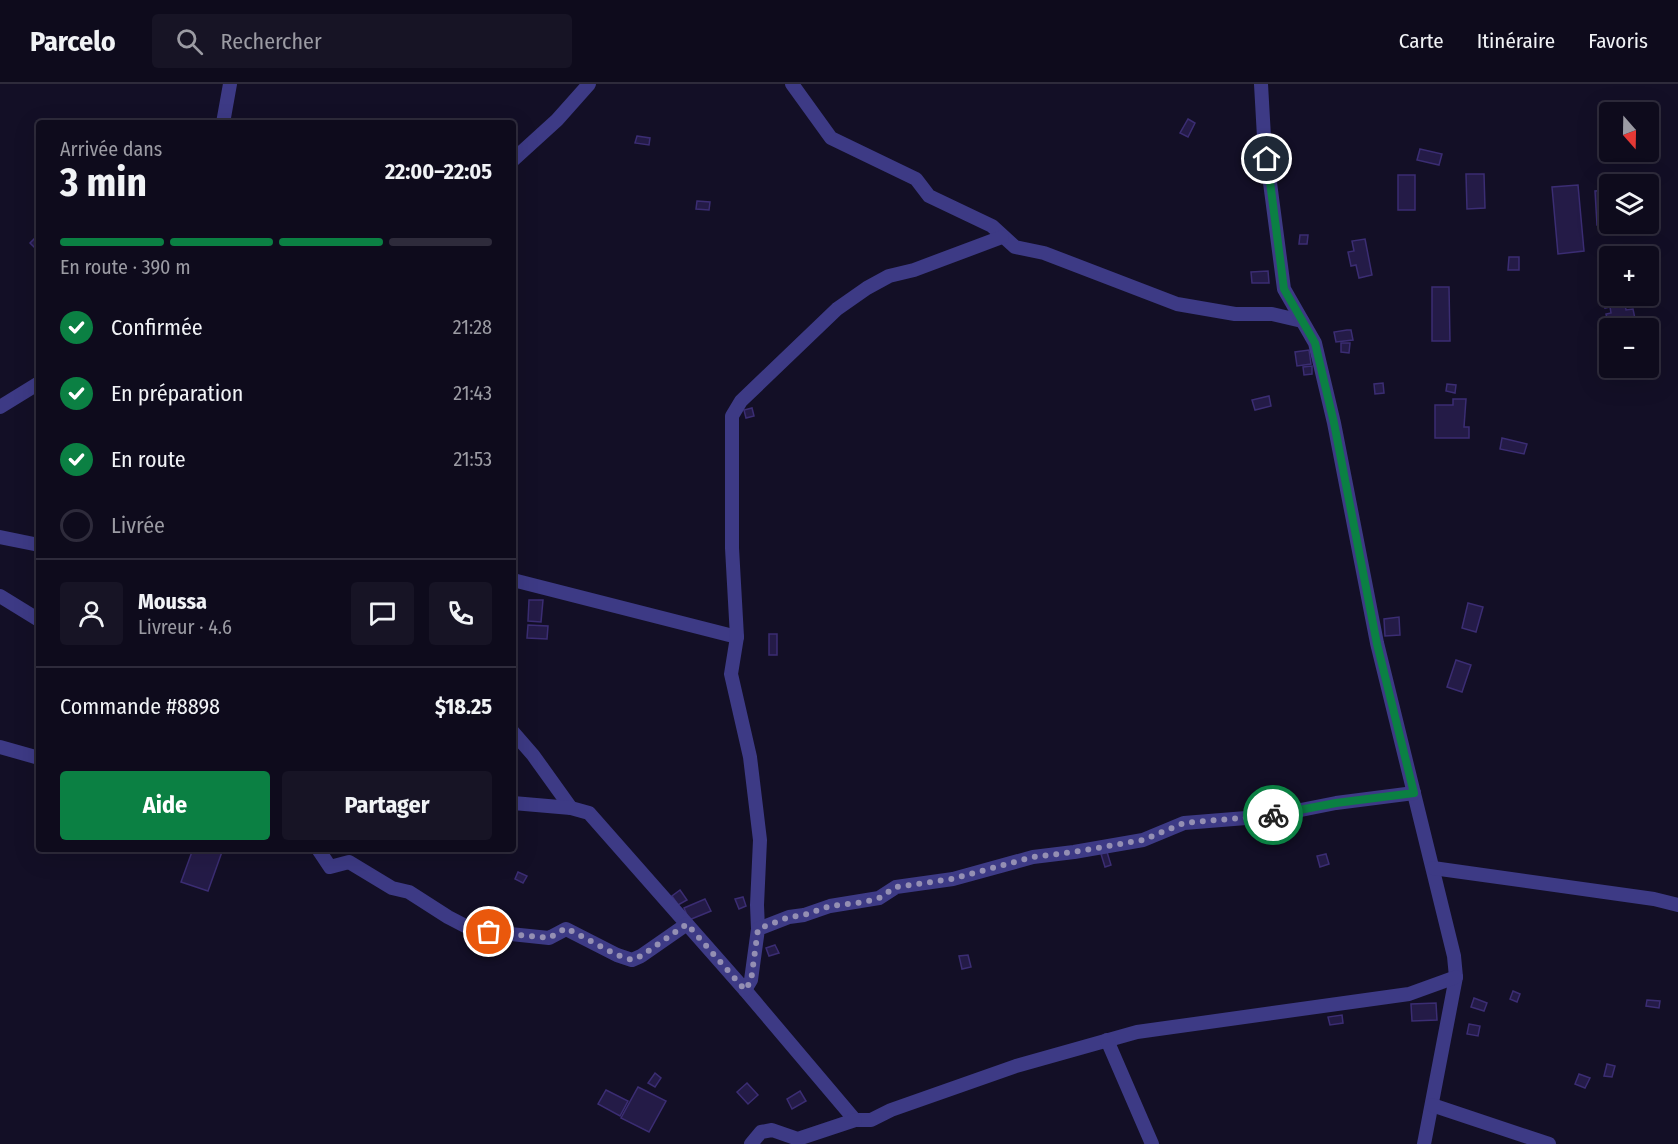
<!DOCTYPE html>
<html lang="fr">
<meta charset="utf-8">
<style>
body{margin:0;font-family:"Fira Sans Condensed",sans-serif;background:#171425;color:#f1f3f6;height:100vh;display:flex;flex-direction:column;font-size:22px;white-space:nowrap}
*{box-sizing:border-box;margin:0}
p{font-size:20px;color:#9b9ba3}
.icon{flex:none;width:33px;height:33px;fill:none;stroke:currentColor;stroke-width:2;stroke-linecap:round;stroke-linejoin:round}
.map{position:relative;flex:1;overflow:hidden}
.side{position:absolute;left:36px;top:36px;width:480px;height:732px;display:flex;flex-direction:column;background:#0e0b1c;border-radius:6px;box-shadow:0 6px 24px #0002,0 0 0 2px #2e2b3b}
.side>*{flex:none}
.needle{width:39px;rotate:160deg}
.buttons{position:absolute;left:1599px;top:18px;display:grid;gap:12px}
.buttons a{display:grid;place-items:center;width:60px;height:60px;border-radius:6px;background:#0e0b1c;box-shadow:0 6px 24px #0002,0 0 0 2px #2e2b3b;font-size:30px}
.pin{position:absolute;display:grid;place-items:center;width:51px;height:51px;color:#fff;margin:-26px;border:3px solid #fff;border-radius:50%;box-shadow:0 2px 6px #0007}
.courier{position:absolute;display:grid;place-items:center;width:60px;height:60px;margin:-30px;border:4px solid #0b8043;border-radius:50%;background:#fff;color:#222;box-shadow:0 2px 8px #0007}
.overview em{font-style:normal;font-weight:700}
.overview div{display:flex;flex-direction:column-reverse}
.overview{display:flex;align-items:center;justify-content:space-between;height:102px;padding:0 24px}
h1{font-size:39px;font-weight:700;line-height:45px}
.bar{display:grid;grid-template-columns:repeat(4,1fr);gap:9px 6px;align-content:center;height:72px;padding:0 24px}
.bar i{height:8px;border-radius:4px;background:#2e2b3b}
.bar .active{background:#0b8043}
.bar p{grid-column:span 4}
.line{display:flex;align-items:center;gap:15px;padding:0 24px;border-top:2px solid #2e2b3b}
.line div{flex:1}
.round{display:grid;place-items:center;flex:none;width:63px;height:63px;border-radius:6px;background:#171425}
ol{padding:0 24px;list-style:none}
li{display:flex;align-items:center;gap:18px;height:66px}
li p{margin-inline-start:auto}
li .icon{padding:6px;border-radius:50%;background:#0b8043;color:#fff;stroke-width:4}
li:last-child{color:#9b9ba3}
li i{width:33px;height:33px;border:3px solid #2e2b3b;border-radius:50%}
.button{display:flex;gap:12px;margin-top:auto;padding:12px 24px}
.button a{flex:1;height:69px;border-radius:6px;background:#0b8043;color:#fff;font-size:24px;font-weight:700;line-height:69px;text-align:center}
.button a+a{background:#171425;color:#f1f3f6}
header{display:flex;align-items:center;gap:36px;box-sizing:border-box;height:84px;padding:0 30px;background:#0e0b1c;border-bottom:2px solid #2e2b3b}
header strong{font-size:28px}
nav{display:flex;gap:33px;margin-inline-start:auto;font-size:21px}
.search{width:420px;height:54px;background:#171425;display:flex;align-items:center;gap:15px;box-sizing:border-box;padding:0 21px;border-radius:6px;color:#9b9ba3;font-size:22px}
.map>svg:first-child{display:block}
.building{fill:#241b47;stroke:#3b2d73;stroke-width:1.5}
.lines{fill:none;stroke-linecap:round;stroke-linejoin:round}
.minor{stroke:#3d3a85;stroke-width:14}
.done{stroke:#948fb3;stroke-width:6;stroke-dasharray:0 10.8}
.route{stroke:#0b8043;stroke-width:8}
</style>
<header>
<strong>Parcelo</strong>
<div class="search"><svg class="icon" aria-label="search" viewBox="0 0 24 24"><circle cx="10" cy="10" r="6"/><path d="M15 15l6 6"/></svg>Rechercher</div>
<nav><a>Carte</a><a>Itinéraire</a><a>Favoris</a></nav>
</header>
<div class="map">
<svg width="1678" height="1060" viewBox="0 0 1678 1060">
<rect width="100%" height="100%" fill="#130f26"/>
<g class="building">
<polygon points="1188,35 1195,39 1188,53 1180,49"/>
<polygon points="637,52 650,54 649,61 635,59"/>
<polygon points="1420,65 1442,70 1439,81 1417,76"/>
<polygon points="1466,90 1484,90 1485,124 1467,125"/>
<rect x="1398" y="91" width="17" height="35"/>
<polygon points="1578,101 1584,167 1558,170 1552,103"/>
<polygon points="1610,106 1610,140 1624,140 1597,141 1595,107"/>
<polygon points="697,117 710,118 709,126 696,125"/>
<polygon points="39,150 39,164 37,166 30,159"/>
<polygon points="1300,151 1308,151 1307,160 1299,160"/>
<polygon points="1365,155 1372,191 1359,194 1356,181 1351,182 1348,168 1354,167 1352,157"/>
<polygon points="1509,173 1519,173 1519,186 1508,186"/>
<polygon points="1610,183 1610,212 1631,212 1632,219 1625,221 1626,226 1633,225 1637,244 1610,244 1610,247 1606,230 1611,229 1610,223 1605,224 1599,195 1604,193 1602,185"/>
<polygon points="1268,187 1269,199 1252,199 1251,188"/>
<polygon points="1432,203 1449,203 1450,257 1432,257"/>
<polygon points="1347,246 1351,246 1353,256 1336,258 1334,248"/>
<polygon points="1341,259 1350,259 1349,269 1341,268"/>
<polygon points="1309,266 1311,280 1297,282 1295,268"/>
<polygon points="1312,282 1312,290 1304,291 1303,283"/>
<polygon points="1383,299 1384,309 1375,310 1374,300"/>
<polygon points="1447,300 1456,301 1455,309 1446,307"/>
<polygon points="1269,312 1271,322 1255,326 1252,316"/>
<polygon points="1453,315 1466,315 1464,343 1469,343 1469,354 1435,354 1435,321 1453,321"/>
<polygon points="752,324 754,332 746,334 744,326"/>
<polygon points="1502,354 1527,360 1524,370 1500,365"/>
<polygon points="529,516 543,516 541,538 528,537"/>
<polygon points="1468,519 1483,523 1476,548 1462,544"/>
<polygon points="1399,533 1400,551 1385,552 1384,535"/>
<polygon points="528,541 548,542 547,555 527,554"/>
<rect x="769" y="550" width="8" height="21"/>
<polygon points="1456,576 1471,581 1462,608 1447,603"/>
<polygon points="193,765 223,765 208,807 181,798"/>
<polygon points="1107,768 1111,781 1105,783 1101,770"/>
<polygon points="1326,770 1329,780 1320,783 1317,772"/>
<polygon points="518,788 527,792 523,799 515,795"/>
<polygon points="680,806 687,816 678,821 672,812"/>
<polygon points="743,813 746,822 739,825 735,815"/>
<polygon points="705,815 711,827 689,836 684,824"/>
<polygon points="775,861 779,869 769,872 766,864"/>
<polygon points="968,871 971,883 962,885 959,872"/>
<polygon points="1513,907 1520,910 1517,918 1510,915"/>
<polygon points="1474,914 1487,919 1484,927 1471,923"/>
<polygon points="1647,916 1660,917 1659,924 1646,922"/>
<polygon points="1436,919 1437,936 1412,937 1411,920"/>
<polygon points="1342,931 1343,939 1330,941 1328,933"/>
<polygon points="1469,940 1480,942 1478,952 1467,950"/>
<polygon points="1607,980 1615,982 1612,993 1604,992"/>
<polygon points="655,989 661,994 655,1003 648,999"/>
<polygon points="1579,990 1590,994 1585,1004 1575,1000"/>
<polygon points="747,999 758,1011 748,1020 737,1008"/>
<polygon points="638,1003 666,1017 649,1048 621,1034"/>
<polygon points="606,1006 628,1017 620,1032 598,1020"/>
<polygon points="800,1007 806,1017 792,1025 787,1015"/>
</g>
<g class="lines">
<g class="minor">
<polyline points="792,0 831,54 916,95 929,112 992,142 1015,163 1044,169 1177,220 1235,230 1272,230 1302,237"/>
<polyline points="1261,0 1264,53 1284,205 1315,259 1334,339 1377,559 1454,872 1456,893 1424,1060"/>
<polyline points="223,39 230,0"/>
<polyline points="513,76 557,36 589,0"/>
<polyline points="0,323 39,299"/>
<polyline points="0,453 39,461"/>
<polyline points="513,496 737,553"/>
<polyline points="0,512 39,536"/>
<polyline points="513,648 533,671 571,724"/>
<polyline points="0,663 39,674"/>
<polyline points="513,719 571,724 589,729 745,906 855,1036 871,1036 891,1026 1016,982 1137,948 1409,910 1456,893"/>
<polyline points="318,765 330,783 349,778 392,804 409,808 448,833 473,846 549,854 566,845 617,871 632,876 641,872 687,840"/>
<polyline points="1433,784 1654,815 1678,821"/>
<polyline points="758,845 757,821 760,756 750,673 731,590 737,553 732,464 732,332 741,317 837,225 867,204 889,192 914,186 1002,153"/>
<polyline points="745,906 751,896 758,845 789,833 804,831 830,822 879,814 896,803 953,795 1033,773 1074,768 1143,756 1184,739 1271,732 1336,719 1414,709"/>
<polyline points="1107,956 1152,1060"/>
<polyline points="1432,1021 1549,1060"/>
<polyline points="751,1060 761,1048 772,1046 798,1055 855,1036"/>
</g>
</g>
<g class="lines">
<polyline class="done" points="489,848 549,854 566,844 617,871 632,876 641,872 687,840 745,906 751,897 758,845 789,833 804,831 830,822 865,818 879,814 896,803 952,795 1033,773 1074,768 1143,756 1184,739 1273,731"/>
<polyline class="route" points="1267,75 1284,205 1315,259 1334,339 1377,560 1414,709 1336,719 1273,731"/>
</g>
</svg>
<div class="buttons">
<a><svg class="needle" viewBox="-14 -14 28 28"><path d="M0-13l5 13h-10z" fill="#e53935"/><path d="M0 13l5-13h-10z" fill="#9b9ba3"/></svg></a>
<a><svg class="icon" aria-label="layers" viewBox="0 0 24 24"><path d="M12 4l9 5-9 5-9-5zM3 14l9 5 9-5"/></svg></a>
<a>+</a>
<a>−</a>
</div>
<div class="pin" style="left:489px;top:848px;background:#ea580c"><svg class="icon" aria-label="bag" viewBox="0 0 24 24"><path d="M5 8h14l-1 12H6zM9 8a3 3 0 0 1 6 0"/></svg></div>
<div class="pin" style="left:1267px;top:75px;background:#1f2937"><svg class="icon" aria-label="home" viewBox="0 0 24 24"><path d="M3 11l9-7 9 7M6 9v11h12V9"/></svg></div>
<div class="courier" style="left:1273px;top:731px"><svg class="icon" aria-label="bike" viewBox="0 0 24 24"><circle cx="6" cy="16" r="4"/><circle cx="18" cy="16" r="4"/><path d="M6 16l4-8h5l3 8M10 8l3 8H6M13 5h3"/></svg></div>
<section class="side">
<div class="overview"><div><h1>3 min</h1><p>Arrivée dans</p></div><em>22:00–22:05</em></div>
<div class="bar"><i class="active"></i><i class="active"></i><i class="active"></i><i></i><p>En route · 390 m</p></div>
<ol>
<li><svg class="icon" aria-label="check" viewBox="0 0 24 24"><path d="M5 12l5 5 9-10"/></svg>Confirmée<p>21:28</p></li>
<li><svg class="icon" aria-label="check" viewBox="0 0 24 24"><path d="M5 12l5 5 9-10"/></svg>En préparation<p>21:43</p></li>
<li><svg class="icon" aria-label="check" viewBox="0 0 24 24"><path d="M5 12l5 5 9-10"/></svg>En route<p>21:53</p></li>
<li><i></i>Livrée</li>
</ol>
<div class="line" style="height:108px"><a class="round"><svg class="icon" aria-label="person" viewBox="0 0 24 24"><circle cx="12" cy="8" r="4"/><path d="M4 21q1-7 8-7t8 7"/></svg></a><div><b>Moussa</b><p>Livreur · 4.6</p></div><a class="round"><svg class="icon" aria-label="chat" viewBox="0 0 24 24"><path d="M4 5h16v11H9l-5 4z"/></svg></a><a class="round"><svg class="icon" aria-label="phone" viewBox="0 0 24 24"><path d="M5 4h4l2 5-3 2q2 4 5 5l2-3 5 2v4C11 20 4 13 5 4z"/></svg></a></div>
<div class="line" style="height:78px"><div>Commande #8898</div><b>$18.25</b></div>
<div class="button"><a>Aide</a><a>Partager</a></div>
</section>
</div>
